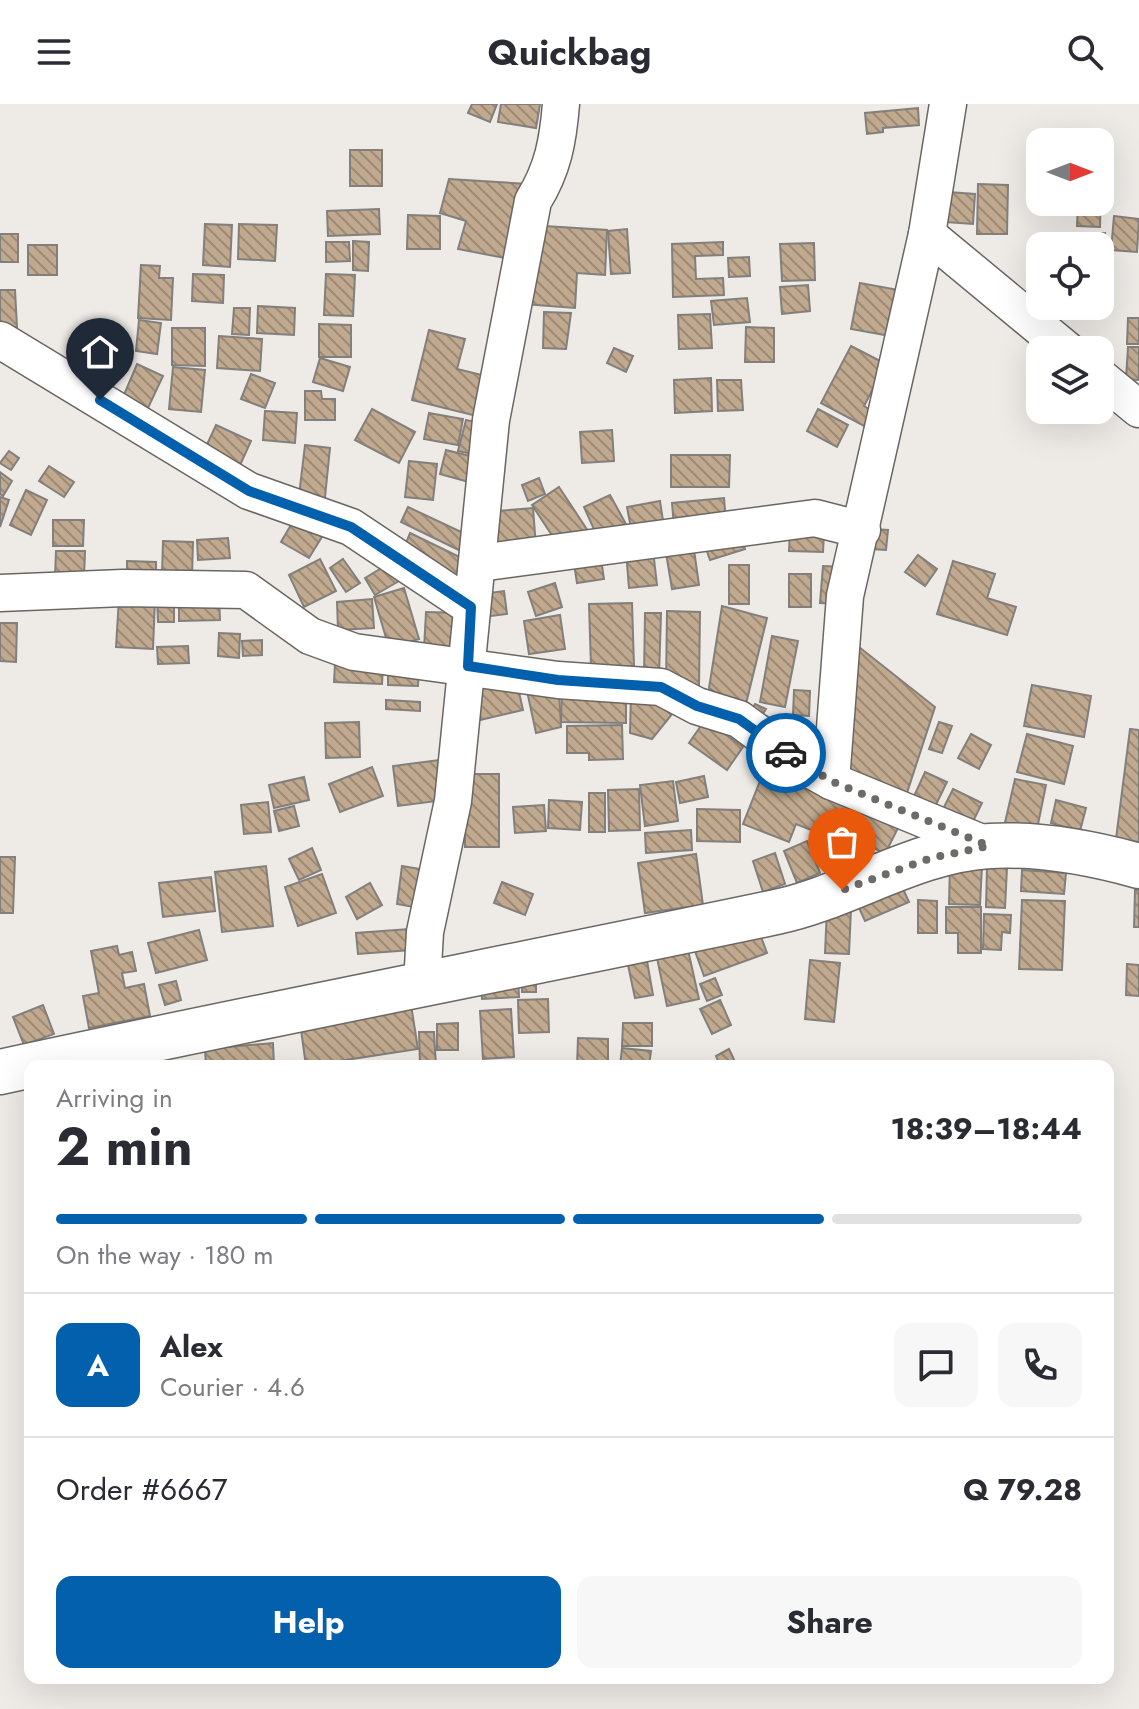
<!DOCTYPE html>
<meta charset="utf-8">
<style>
body{margin:0;font-family:Jost,sans-serif;background:#f7f7f7;color:#2b2b33;height:100vh;display:flex;flex-direction:column;font-size:30px;white-space:nowrap}
*{box-sizing:border-box;margin:0}
p{font-size:26px;color:#7c7c81}
.icon{flex:none;width:44px;height:44px;fill:none;stroke:currentColor;stroke-width:2;stroke-linecap:round;stroke-linejoin:round}
.map{position:relative;flex:1;overflow:hidden}
.sheet{position:absolute;left:24px;top:956px;width:1090px;height:624px;display:flex;flex-direction:column;background:#fff;border-radius:16px;box-shadow:0 8px 32px #0002}
.sheet>*{flex:none}
.needle{width:52px;rotate:90deg}
.controls{position:absolute;left:1026px;top:24px;display:grid;gap:16px}
.controls a{display:grid;place-items:center;width:88px;height:88px;border-radius:16px;background:#fff;box-shadow:0 8px 32px #0002;font-size:40px}
.pin{position:absolute;display:grid;place-items:center;width:68px;height:68px;color:#fff;margin:-82px -34px;border-radius:50% 50% 50% 0;rotate:-45deg;box-shadow:0 0 8px #0007}
.pin .icon{rotate:45deg}
.courier{position:absolute;display:grid;place-items:center;width:80px;height:80px;margin:-40px;border:6px solid #0260ad;border-radius:50%;background:#fff;color:#222;box-shadow:0 2px 10px #0007}
.summary em{font-style:normal;font-weight:700}
.summary div{display:flex;flex-direction:column-reverse}
.summary{display:flex;align-items:center;justify-content:space-between;height:136px;padding:0 32px}
h1{font-size:52px;font-weight:700;line-height:60px}
.bar{display:grid;grid-template-columns:repeat(4,1fr);gap:12px 8px;align-content:center;height:96px;padding:0 32px}
.bar i{height:10px;border-radius:6px;background:#e1e1e2}
.bar .current{background:#0260ad}
.bar p{grid-column:span 4}
.line{display:flex;align-items:center;gap:20px;padding:0 32px;border-top:2px solid #e1e1e2}
.line div{flex:1}
.round{display:grid;place-items:center;flex:none;width:84px;height:84px;border-radius:16px;background:#f7f7f7}
.action{display:flex;gap:16px;margin-top:auto;padding:16px 32px}
.action a{flex:1;height:92px;border-radius:16px;background:#0260ad;color:#fff;font-size:32px;font-weight:700;line-height:92px;text-align:center}
.action a+a{background:#f7f7f7;color:#2b2b33}
header{display:flex;justify-content:space-between;align-items:center;height:104px;padding:0 32px;background:#fff;font-size:36px;font-weight:700}
.map>svg:first-child{display:block}
.building{fill:url(#building-back-hatch);stroke:#827f7c;stroke-width:2}
.lines{fill:none;stroke-linecap:round;stroke-linejoin:round}
.street-casing{stroke:#6a6763;stroke-width:39}
.secondary-casing{stroke:#6a6763;stroke-width:47}
.street{stroke:#fff;stroke-width:36}
.secondary{stroke:#fff;stroke-width:44}
.done{stroke:#6d6b69;stroke-width:8;stroke-dasharray:0 14.4}
.route{stroke:#0260ad;stroke-width:10}
</style>
<header><svg class="icon" aria-label="menu" viewBox="0 0 24 24"><path d="M4 6h16M4 12h16M4 18h16"/></svg>Quickbag<svg class="icon" aria-label="search" viewBox="0 0 24 24"><circle cx="10" cy="10" r="6"/><path d="M15 15l6 6"/></svg></header>
<div class="map">
<svg width="1139" height="1605" viewBox="0 0 1139 1605">
<defs>
<pattern id="building-back-hatch" width="6" height="6" patternUnits="userSpaceOnUse" patternTransform="scale(2)"><rect width="6" height="6" fill="#c0a98e"/><path d="M-1 5l2 2M0 0l6 6M5-1l2 2" fill="none" stroke="#9c8a74"/></pattern>
</defs>
<rect width="100%" height="100%" fill="#eeeae6"/>
<g class="building">
<polygon points="472,0 497,0 490,18 468,9"/>
<polygon points="501,0 540,0 536,24 498,18"/>
<polygon points="918,4 919,21 883,24 883,28 867,30 865,9"/>
<rect x="350" y="46" width="32" height="36"/>
<polygon points="449,75 528,80 510,155 458,145 466,117 440,109"/>
<polygon points="978,80 1008,81 1007,130 977,130"/>
<polygon points="1101,87 1100,123 1077,122 1078,98 1100,98"/>
<polygon points="948,88 975,90 973,120 946,118"/>
<polygon points="379,105 380,130 328,132 327,107"/>
<polygon points="408,111 440,112 440,145 407,145"/>
<polygon points="1114,112 1139,115 1137,148 1111,146"/>
<polygon points="205,120 232,121 230,163 203,161"/>
<polygon points="239,120 277,121 275,157 238,155"/>
<polygon points="529,121 607,126 605,171 577,169 575,204 524,200"/>
<polygon points="627,125 630,169 611,170 608,127"/>
<polygon points="1105,129 1107,162 1100,163 1100,142 1078,142 1077,131"/>
<rect x="0" y="130" width="18" height="28"/>
<polygon points="353,137 369,138 368,167 353,166"/>
<polygon points="326,138 349,138 350,157 326,158"/>
<polygon points="723,138 723,151 695,152 696,175 723,174 724,191 673,193 672,140"/>
<polygon points="814,139 815,176 782,177 780,140"/>
<rect x="28" y="141" width="29" height="30"/>
<polygon points="749,153 750,172 729,173 728,154"/>
<polygon points="141,161 160,162 159,174 173,174 171,216 138,214"/>
<polygon points="193,170 224,171 223,199 192,197"/>
<polygon points="326,170 355,171 353,212 324,211"/>
<polygon points="860,179 904,187 896,233 851,225"/>
<polygon points="808,181 810,207 782,210 780,183"/>
<polygon points="0,186 15,186 17,223 0,223"/>
<polygon points="747,194 750,218 714,221 711,197"/>
<polygon points="258,202 295,204 294,231 257,229"/>
<polygon points="234,204 250,204 249,231 232,230"/>
<polygon points="544,208 571,209 566,245 543,244"/>
<polygon points="710,210 712,244 679,245 678,211"/>
<polygon points="1128,214 1139,214 1139,240 1127,240"/>
<polygon points="139,216 161,219 157,250 136,247"/>
<polygon points="319,220 351,221 351,253 319,253"/>
<polygon points="746,223 774,224 774,258 745,258"/>
<polygon points="172,224 205,224 205,262 172,261"/>
<polygon points="429,226 465,235 457,265 490,273 481,313 412,296"/>
<polygon points="219,232 262,235 260,267 217,264"/>
<polygon points="851,242 886,260 864,302 872,307 864,322 821,299"/>
<polygon points="1128,243 1139,243 1139,276 1126,275"/>
<polygon points="614,244 633,252 626,268 607,259"/>
<polygon points="320,254 350,263 343,287 313,278"/>
<polygon points="137,260 163,272 148,304 123,293"/>
<polygon points="173,263 205,266 201,308 169,305"/>
<polygon points="251,270 275,279 265,304 241,295"/>
<polygon points="711,274 712,307 675,309 674,276"/>
<polygon points="717,276 741,276 743,306 718,307"/>
<polygon points="305,287 321,287 322,295 335,295 335,316 305,316"/>
<polygon points="372,305 415,328 399,359 355,336"/>
<polygon points="818,305 848,321 837,343 807,327"/>
<polygon points="265,307 297,309 295,339 263,336"/>
<polygon points="429,309 463,315 458,341 424,335"/>
<polygon points="466,316 485,320 478,351 458,347"/>
<polygon points="216,321 251,337 237,368 202,351"/>
<polygon points="612,326 614,357 582,359 580,328"/>
<polygon points="305,341 330,344 324,403 298,400"/>
<polygon points="446,346 482,355 476,380 440,370"/>
<polygon points="9,347 19,354 11,366 0,359"/>
<polygon points="671,351 730,351 729,383 671,383"/>
<polygon points="409,357 437,360 433,396 405,393"/>
<polygon points="49,362 74,378 64,393 39,377"/>
<polygon points="0,368 12,377 3,392 0,390"/>
<polygon points="539,374 545,390 528,397 522,381"/>
<polygon points="559,383 588,427 561,445 532,401"/>
<polygon points="26,386 47,396 31,431 10,421"/>
<polygon points="610,391 627,422 597,432 584,403"/>
<polygon points="0,393 9,396 0,423"/>
<polygon points="724,394 726,418 674,423 672,399"/>
<polygon points="660,397 665,430 633,435 627,403"/>
<polygon points="408,403 472,433 467,450 401,418"/>
<polygon points="533,404 536,443 489,446 486,408"/>
<polygon points="299,407 328,423 309,454 281,438"/>
<polygon points="53,416 84,416 83,442 53,442"/>
<polygon points="739,425 745,445 710,456 703,436"/>
<polygon points="872,425 888,426 886,446 871,445"/>
<polygon points="790,427 824,429 823,448 789,447"/>
<polygon points="410,429 468,457 463,486 402,449"/>
<polygon points="228,434 230,454 198,456 197,436"/>
<polygon points="163,437 193,438 192,472 162,471"/>
<polygon points="693,439 699,481 672,485 665,443"/>
<polygon points="653,446 657,481 629,484 626,448"/>
<polygon points="56,447 85,447 84,473 55,473"/>
<polygon points="600,449 604,475 577,479 573,453"/>
<polygon points="918,451 937,465 925,482 905,468"/>
<polygon points="320,455 336,487 304,503 289,471"/>
<polygon points="343,455 360,479 346,488 330,464"/>
<polygon points="127,457 156,458 156,477 127,477"/>
<polygon points="953,457 995,470 987,494 1016,503 1007,531 937,510"/>
<polygon points="388,460 399,477 375,491 365,474"/>
<rect x="729" y="461" width="20" height="39"/>
<polygon points="823,462 846,463 844,500 820,499"/>
<rect x="789" y="470" width="22" height="33"/>
<polygon points="555,479 562,503 536,512 528,488"/>
<polygon points="404,484 419,535 389,544 374,493"/>
<polygon points="504,487 507,510 484,513 481,490"/>
<polygon points="219,492 220,516 179,517 179,494"/>
<polygon points="119,494 155,496 153,545 116,543"/>
<polygon points="157,494 174,494 174,518 158,518"/>
<polygon points="372,495 374,524 338,526 337,498"/>
<polygon points="632,499 634,562 591,563 589,500"/>
<polygon points="722,502 767,514 744,608 709,584"/>
<polygon points="667,507 700,508 699,582 666,582"/>
<polygon points="426,508 462,509 460,546 424,545"/>
<polygon points="645,509 661,509 659,573 644,572"/>
<polygon points="560,511 565,545 529,550 524,517"/>
<polygon points="0,519 17,519 16,558 0,557"/>
<polygon points="219,529 240,530 239,554 218,552"/>
<polygon points="772,532 798,537 785,603 760,598"/>
<polygon points="262,536 262,551 243,552 242,537"/>
<polygon points="188,542 189,559 158,560 157,543"/>
<polygon points="859,543 935,603 905,695 838,679"/>
<polygon points="335,560 383,562 382,580 334,578"/>
<polygon points="388,563 419,564 418,582 388,581"/>
<polygon points="516,575 523,606 480,616 472,585"/>
<polygon points="1032,581 1091,592 1084,633 1024,622"/>
<polygon points="794,586 810,587 809,612 793,611"/>
<polygon points="527,587 559,587 561,623 536,629"/>
<polygon points="562,587 626,588 626,619 561,618"/>
<polygon points="631,591 681,599 652,635 630,629"/>
<polygon points="386,596 420,598 420,607 386,605"/>
<polygon points="755,600 766,605 763,610 794,628 789,638 746,615"/>
<polygon points="705,616 743,643 727,666 689,639"/>
<polygon points="359,618 360,653 326,654 325,619"/>
<polygon points="939,618 952,622 942,649 929,645"/>
<polygon points="622,621 623,655 589,656 589,649 567,649 567,622"/>
<polygon points="1130,625 1139,626 1139,738 1116,735"/>
<polygon points="971,630 991,641 979,665 958,654"/>
<polygon points="1027,630 1073,642 1064,680 1017,668"/>
<polygon points="439,656 445,696 398,702 393,662"/>
<polygon points="768,657 860,694 842,738 796,720 789,738 743,720"/>
<polygon points="372,663 383,692 340,708 329,680"/>
<polygon points="925,668 947,678 931,711 910,701"/>
<rect x="465" y="670" width="34" height="73"/>
<polygon points="704,672 708,693 680,699 676,678"/>
<polygon points="304,673 309,696 274,704 269,681"/>
<polygon points="1015,675 1046,681 1036,730 1004,723"/>
<polygon points="673,677 678,717 645,722 640,681"/>
<polygon points="639,685 640,726 609,727 608,686"/>
<polygon points="953,685 982,699 969,726 940,711"/>
<rect x="589" y="689" width="16" height="39"/>
<polygon points="865,695 903,714 885,750 847,730"/>
<polygon points="549,696 582,698 580,726 548,724"/>
<polygon points="1056,696 1086,704 1080,727 1051,719"/>
<polygon points="268,698 271,728 244,730 241,701"/>
<polygon points="544,701 546,727 515,729 513,703"/>
<polygon points="294,702 299,722 279,727 274,707"/>
<polygon points="697,705 740,706 740,738 697,737"/>
<polygon points="691,726 692,746 646,749 645,729"/>
<polygon points="807,737 820,769 797,779 784,747"/>
<polygon points="312,744 321,766 299,776 289,755"/>
<polygon points="775,749 785,780 763,788 753,757"/>
<polygon points="696,750 703,801 645,809 638,759"/>
<polygon points="0,753 15,753 13,809 0,809"/>
<polygon points="950,761 982,762 980,801 949,800"/>
<polygon points="266,762 273,822 222,828 215,768"/>
<polygon points="402,762 426,766 420,804 397,800"/>
<polygon points="987,763 1007,764 1005,804 986,803"/>
<polygon points="1022,766 1066,769 1064,790 1021,787"/>
<polygon points="322,770 336,809 298,822 285,783"/>
<polygon points="211,773 215,807 163,813 159,779"/>
<polygon points="899,776 909,798 865,817 855,795"/>
<polygon points="502,778 533,790 525,811 494,799"/>
<polygon points="370,779 382,801 357,815 346,793"/>
<polygon points="1135,786 1139,786 1139,823 1134,823"/>
<polygon points="918,796 937,797 937,829 918,829"/>
<polygon points="1022,796 1065,797 1062,866 1019,865"/>
<polygon points="946,803 981,803 981,849 958,849 958,829 946,829"/>
<polygon points="827,804 851,805 849,850 825,849"/>
<polygon points="984,810 1011,811 1010,829 1002,828 1001,846 983,845"/>
<polygon points="409,825 411,846 358,850 356,829"/>
<polygon points="758,825 767,849 704,872 695,847"/>
<polygon points="199,826 207,856 156,869 148,839"/>
<polygon points="117,842 119,851 132,848 136,867 122,869 125,884 144,880 150,912 89,924 83,892 99,889 91,847"/>
<polygon points="688,846 699,895 667,902 657,854"/>
<polygon points="810,856 840,859 834,918 805,915"/>
<polygon points="647,857 653,891 635,894 628,861"/>
<polygon points="1127,860 1139,861 1139,892 1126,891"/>
<rect x="522" y="868" width="14" height="20"/>
<polygon points="518,872 519,893 482,895 481,874"/>
<polygon points="715,874 722,891 707,897 700,880"/>
<polygon points="176,877 181,896 165,901 159,881"/>
<polygon points="409,888 418,945 306,962 298,904"/>
<polygon points="548,895 549,928 519,929 518,896"/>
<polygon points="720,896 731,921 712,930 700,905"/>
<polygon points="43,901 54,930 24,941 13,913"/>
<polygon points="511,905 514,953 483,955 480,907"/>
<polygon points="458,919 458,946 437,946 437,920"/>
<polygon points="623,919 652,919 652,942 622,942"/>
<polygon points="419,928 434,928 436,962 420,962"/>
<polygon points="578,934 608,935 608,962 577,962"/>
<polygon points="273,939 274,962 206,962 205,945"/>
<polygon points="622,944 651,947 649,962 620,962"/>
<polygon points="729,945 737,962 720,962 716,952"/>
<polygon points="1108,1068 1111,1068 1112,1097 1108,1098"/>
</g>
<g class="lines">
<defs>
<g id="street">
<polyline points="927,130 1067,246"/>
<polyline points="0,236 249,387 351,423 471,503"/>
<polyline points="1100,273 1139,305"/>
<polyline points="479,459 815,414 862,426"/>
<polyline points="0,489 123,484 246,486 310,532 354,548 558,576 661,583 697,602 739,615 800,660 831,677 989,742"/>
<polyline points="831,677 845,492 927,130 948,0"/>
<path d="M422 880 425 828 453 697 491 316 533 97C553 65 558 37 561 0"/>
</g>
<path id="secondary" d="M0 968C258 912 518 862 776 808 848 793 915 746 990 742 1039 739 1092 749 1139 762"/>
</defs>
<use href="#street" class="street-casing"/>
<use href="#secondary" class="secondary-casing"/>
<use href="#street" class="street"/>
<use href="#secondary" class="secondary"/>
</g>
<g class="lines">
<polyline class="done" points="786,649 831,677 989,742 931,754 842,786"/>
<polyline class="route" points="100,296 249,387 351,423 471,503 468,562 558,576 661,583 697,602 739,615 786,649"/>
</g>
</svg>
<div class="controls">
<a><svg class="needle" viewBox="-14 -14 28 28"><path d="M0-13l5 13h-10z" fill="#e53935"/><path d="M0 13l5-13h-10z" fill="#7c7c81"/></svg></a>
<a><svg class="icon" aria-label="locate" viewBox="0 0 24 24"><circle cx="12" cy="12" r="6"/><path d="M12 2v4M12 18v4M2 12h4M18 12h4"/></svg></a>
<a><svg class="icon" aria-label="layers" viewBox="0 0 24 24"><path d="M12 4l9 5-9 5-9-5zM3 14l9 5 9-5"/></svg></a>
</div>
<div class="pin" style="left:842px;top:786px;background:#ea580c"><svg class="icon" aria-label="bag" viewBox="0 0 24 24"><path d="M5 8h14l-1 12H6zM9 8a3 3 0 0 1 6 0"/></svg></div>
<div class="pin" style="left:100px;top:296px;background:#1f2937"><svg class="icon" aria-label="home" viewBox="0 0 24 24"><path d="M3 11l9-7 9 7M6 9v11h12V9"/></svg></div>
<div class="courier" style="left:786px;top:649px"><svg class="icon" aria-label="car" viewBox="0 0 24 24"><path d="M5 17H2v-5l4-1 3-4h7l3 4 3 1v5h-3M9 17h6M6 11h13"/><circle cx="7" cy="17" r="2"/><circle cx="17" cy="17" r="2"/></svg></div>
<section class="sheet">
<div class="summary"><div><h1>2 min</h1><p>Arriving in</p></div><em>18:39–18:44</em></div>
<div class="bar"><i class="current"></i><i class="current"></i><i class="current"></i><i></i><p>On the way · 180 m</p></div>
<div class="line" style="height:144px"><b class="round" style="background:#0260ad;color:#fff">A</b><div><b>Alex</b><p>Courier · 4.6</p></div><a class="round"><svg class="icon" aria-label="chat" viewBox="0 0 24 24"><path d="M4 5h16v11H9l-5 4z"/></svg></a><a class="round"><svg class="icon" aria-label="phone" viewBox="0 0 24 24"><path d="M5 4h4l2 5-3 2q2 4 5 5l2-3 5 2v4C11 20 4 13 5 4z"/></svg></a></div>
<div class="line" style="height:104px"><div>Order #6667</div><b>Q 79.28</b></div>
<div class="action"><a>Help</a><a>Share</a></div>
</section>
</div>
